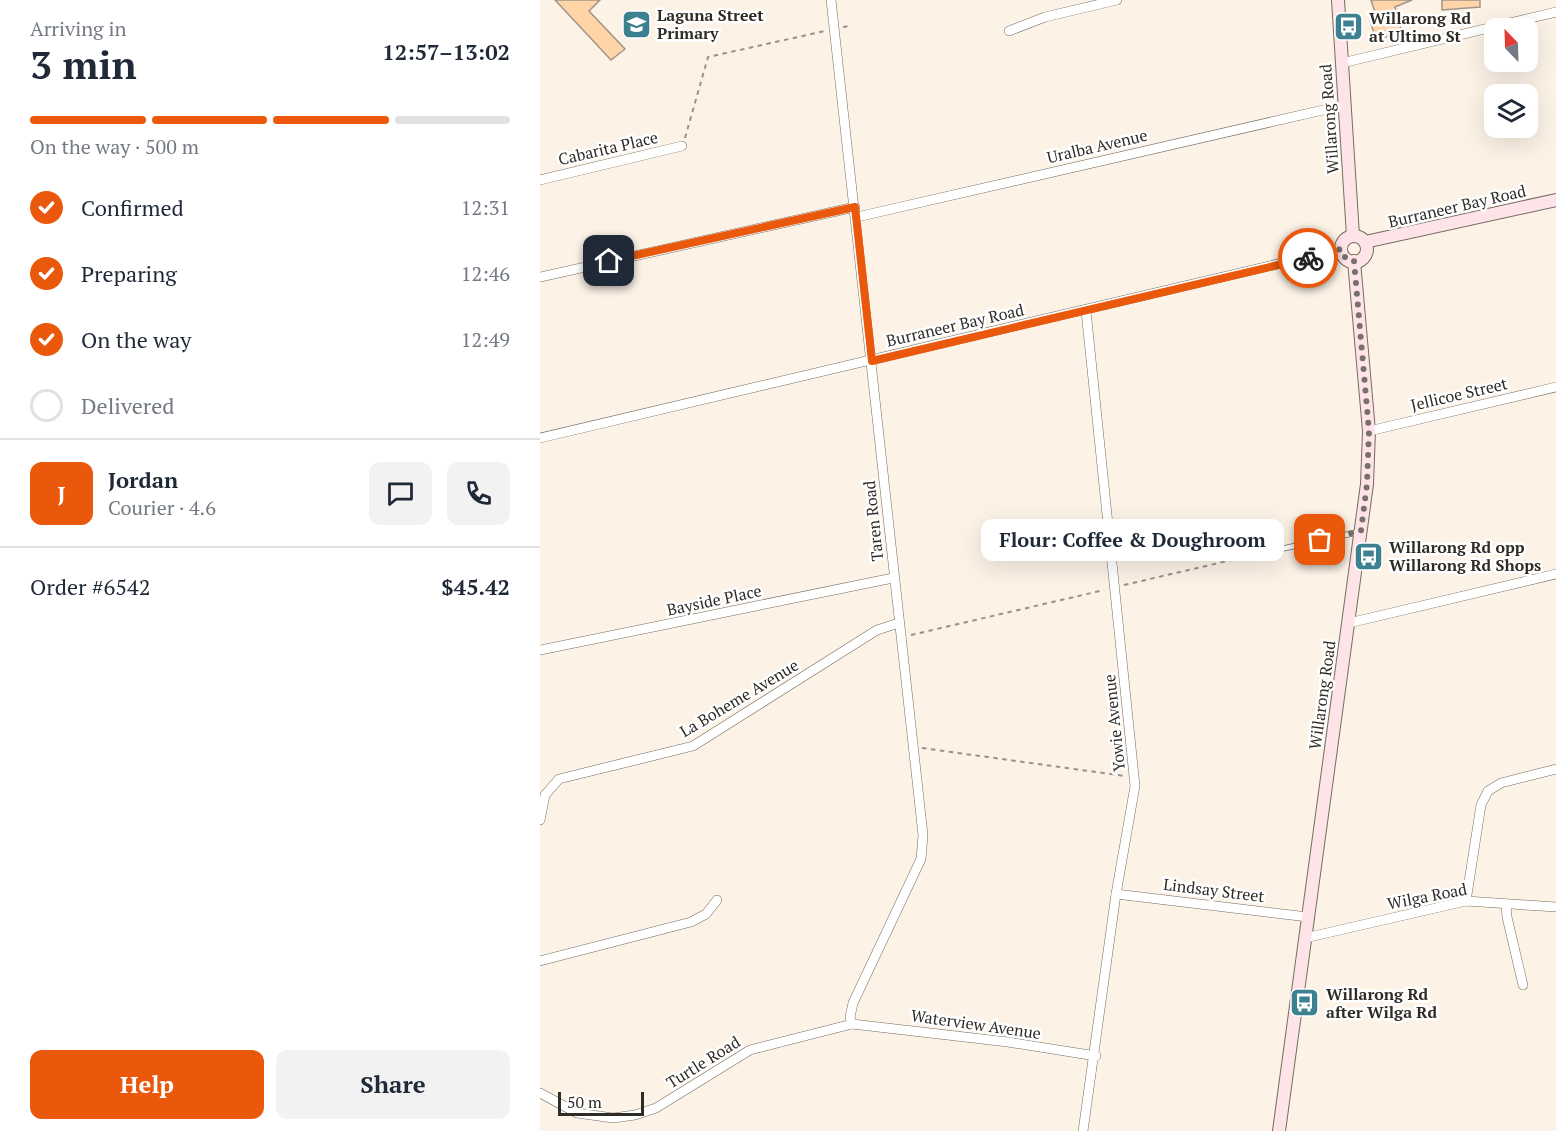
<!DOCTYPE html>
<meta charset="utf-8">
<style>
body{margin:0;font-family:"PT Serif",serif;background:#f2f2f3;color:#1f2937;height:100vh;display:flex;flex-direction:column;font-size:22px;white-space:nowrap}
*{box-sizing:border-box;margin:0}
p{font-size:20px;color:#747a83}
.icon{flex:none;width:33px;height:33px;fill:none;stroke:currentColor;stroke-width:2;stroke-linecap:round;stroke-linejoin:round}
.map{position:relative;flex:1;overflow:hidden}
.side{display:flex;flex-direction:column;background:#fff;width:540px}
.side>*{flex:none}
.needle{width:39px;rotate:337deg}
.buttons{position:absolute;left:944px;top:18px;display:grid;gap:12px}
.buttons a{display:grid;place-items:center;width:54px;height:54px;border-radius:12px;background:#fff;box-shadow:0 6px 24px #0002;font-size:30px}
.scale{position:absolute;left:18px;bottom:15px;width:86px;box-sizing:border-box;padding-left:6px;border:3px solid #2f2b27;border-top:0;font-size:16px;line-height:21px;white-space:nowrap;color:#2f2b27;-webkit-text-stroke:4px #fff;paint-order:stroke}
.pin{position:absolute;display:grid;place-items:center;width:51px;height:51px;color:#fff;margin:-26px;border-radius:12px;box-shadow:0 3px 9px #0006}
.courier{position:absolute;display:grid;place-items:center;width:60px;height:60px;margin:-30px;border:4px solid #ea580c;border-radius:50%;background:#fff;color:#222;box-shadow:0 2px 8px #0007}
.bubble{position:absolute;height:42px;border-radius:12px;background:#fff;box-shadow:0 6px 24px #0002;font-size:20px;font-weight:600;line-height:42px;text-align:center}
.summary em{font-style:normal;font-weight:600}
.summary div{display:flex;flex-direction:column-reverse}
.summary{display:flex;align-items:center;justify-content:space-between;height:102px;padding:0 30px}
h1{font-size:39px;font-weight:600;line-height:45px}
.bar{display:grid;grid-template-columns:repeat(4,1fr);gap:9px 6px;align-content:center;height:72px;padding:0 30px}
.bar i{height:8px;border-radius:4px;background:#e0e1e3}
.bar .on{background:#ea580c}
.bar p{grid-column:span 4}
.line{display:flex;align-items:center;gap:15px;padding:0 30px;border-top:2px solid #e0e1e3}
.line div{flex:1}
.round{display:grid;place-items:center;flex:none;width:63px;height:63px;border-radius:12px;background:#f2f2f3}
ol{padding:0 30px;list-style:none}
li{display:flex;align-items:center;gap:18px;height:66px}
li p{margin-inline-start:auto}
li .icon{padding:6px;border-radius:50%;background:#ea580c;color:#fff;stroke-width:4}
li:last-child{color:#747a83}
li i{width:33px;height:33px;border:3px solid #e0e1e3;border-radius:50%}
.cta{display:flex;gap:12px;margin-top:auto;padding:12px 30px}
.cta a{flex:1;height:69px;border-radius:12px;background:#ea580c;color:#fff;font-size:24px;font-weight:600;line-height:69px;text-align:center}
.cta a+a{background:#f2f2f3;color:#1f2937}
main{display:flex;flex:1;min-height:0}
.map>svg:first-child{display:block}
.building{fill:#ffd5a7;stroke:#9f958b;stroke-width:1.5}
.lines{fill:none;stroke-linecap:round;stroke-linejoin:round}
.lane-casing{stroke:#756c62;stroke-width:6}
.street-casing{stroke:#756c62;stroke-width:10}
.secondary-casing{stroke:#756c62;stroke-width:14}
.path{stroke:#99928a;stroke-width:2;stroke-dasharray:4.5 4.5;stroke-linecap:butt}
.lane{stroke:#fff;stroke-width:4.5}
.street{stroke:#fff;stroke-width:9}
.secondary{stroke:#fee4e8;stroke-width:12}
.done{stroke:#77716a;stroke-width:6;stroke-dasharray:0 10.8}
.route{stroke:#ea580c;stroke-width:8}
.labels{text-anchor:middle;dominant-baseline:central;stroke-width:5;stroke-linejoin:round;paint-order:stroke}
.poi-label{font-size:16px;font-weight:bold;fill:#2f2b27;stroke:#fff;text-anchor:start}
.street-label{font-size:16px;fill:#2f2b27;stroke:#fff}
</style>
<main>
<section class="side">
<div class="summary"><div><h1>3 min</h1><p>Arriving in</p></div><em>12:57–13:02</em></div>
<div class="bar"><i class="on"></i><i class="on"></i><i class="on"></i><i></i><p>On the way · 500 m</p></div>
<ol>
<li><svg class="icon" aria-label="check" viewBox="0 0 24 24"><path d="M5 12l5 5 9-10"/></svg>Confirmed<p>12:31</p></li>
<li><svg class="icon" aria-label="check" viewBox="0 0 24 24"><path d="M5 12l5 5 9-10"/></svg>Preparing<p>12:46</p></li>
<li><svg class="icon" aria-label="check" viewBox="0 0 24 24"><path d="M5 12l5 5 9-10"/></svg>On the way<p>12:49</p></li>
<li><i></i>Delivered</li>
</ol>
<div class="line" style="height:108px"><b class="round" style="background:#ea580c;color:#fff">J</b><div><b>Jordan</b><p>Courier · 4.6</p></div><a class="round"><svg class="icon" aria-label="chat" viewBox="0 0 24 24"><path d="M4 5h16v11H9l-5 4z"/></svg></a><a class="round"><svg class="icon" aria-label="phone" viewBox="0 0 24 24"><path d="M5 4h4l2 5-3 2q2 4 5 5l2-3 5 2v4C11 20 4 13 5 4z"/></svg></a></div>
<div class="line" style="height:78px"><div>Order #6542</div><b>$45.42</b></div>
<div class="cta"><a>Help</a><a>Share</a></div>
</section>
<div class="map">
<svg width="1016" height="1131" viewBox="0 0 1016 1131">
<rect width="100%" height="100%" fill="#fcf2e6"/>
<g class="building">
<polygon points="15,0 60,0 49,11 85,49 71,60"/>
<polygon points="831,0 872,0 855,7 862,32 836,40 830,20 837,18"/>
<polygon points="902,0 940,0 940,7 902,10"/>
<polygon points="795,542 797,553 769,562 766,548"/>
</g>
<g class="lines">
<defs>
<polyline id="lane" points="704,557 819,532"/>
<g id="street">
<polyline points="291,0 383,835 381,859 313,1003 310,1017 312,1024"/>
<polyline points="469,31 505,17 577,0"/>
<polyline points="802,63 1016,12"/>
<polyline points="0,180 142,146"/>
<polyline points="317,217 805,105"/>
<polyline points="0,277 315,207"/>
<polyline points="829,431 1016,387"/>
<polyline points="0,438 801,249"/>
<polyline points="809,623 1016,574"/>
<polyline points="0,650 353,578"/>
<polyline points="0,820 5,795 19,779 153,746 337,630 359,623"/>
<polyline points="576,894 768,917"/>
<polyline points="926,901 941,805 948,791 961,783 1016,769"/>
<polyline points="966,904 967,917 983,985"/>
<polyline points="765,938 926,901 1016,907"/>
<polyline points="0,961 151,922 166,914 177,900"/>
<polyline points="0,1093 37,1113 73,1118 95,1115 116,1108 210,1050 312,1024 468,1042 556,1056"/>
<polyline points="543,1131 576,894 595,786 546,311"/>
</g>
<g id="secondary">
<polyline points="798,0 813,236"/>
<circle cx="814" cy="249" r="13"/>
<polyline points="825,242 1016,200"/>
<polyline points="739,1131 827,484 829,431 814,261"/>
</g>
</defs>
<use href="#lane" class="lane-casing"/>
<use href="#street" class="street-casing"/>
<use href="#secondary" class="secondary-casing"/>
<g class="path">
<polyline points="303,27 310,26"/>
<polyline points="145,138 168,57 285,31"/>
<polyline points="584,585 696,559"/>
<polyline points="371,635 564,590"/>
<polyline points="382,748 585,776"/>
</g>
<use href="#lane" class="lane"/>
<use href="#street" class="street"/>
<use href="#secondary" class="secondary"/>
</g>
<g class="lines">
<polyline class="done" points="768,258 801,249 806,259 814,261 829,431 827,484 821,531 780,540"/>
<polyline class="route" points="69,261 315,207 332,361 768,258"/>
</g>
<defs>
<symbol id="school-square" viewBox="-11 -11 22 22"><rect x="-9" y="-9" width="18" height="18" rx="4" fill="#3d8190" stroke="#fff"/><path d="M0-5L7-2L0 1L-7-2ZM-4 1L0 2.5L4 1V4Q0 6-4 4Z" fill="#fff"/></symbol>
<symbol id="bus-square" viewBox="-11 -11 22 22"><rect x="-9" y="-9" width="18" height="18" rx="4" fill="#3d8190" stroke="#fff"/><path d="M-5-6H5V4H4V6H2V4H-2V6H-4V4H-5ZM-3.5-4V0h7V-4ZM-3.5 1.2v1.5H-2V1.2ZM2 1.2v1.5H3.5V1.2Z" fill="#fff"/></symbol>
</defs>
<g fill-rule="evenodd">
<use href="#school-square" x="80" y="8" width="33" height="33"/>
<use href="#bus-square" x="792" y="10" width="33" height="33"/>
<use href="#bus-square" x="812" y="540" width="33" height="33"/>
<use href="#bus-square" x="748" y="986" width="33" height="33"/>
</g>
<g class="labels">
<g class="poi-label">
<text x="117" y="15">Laguna Street<tspan x="117" dy="18">Primary</tspan></text>
<text x="829" y="18">Willarong Rd<tspan x="829" dy="18">at Ultimo St</tspan></text>
<text x="849" y="547">Willarong Rd opp<tspan x="849" dy="18">Willarong Rd Shops</tspan></text>
<text x="786" y="994">Willarong Rd<tspan x="786" dy="18">after Wilga Rd</tspan></text>
</g>
<g class="street-label">
<text transform="translate(789 119) rotate(-94)">Willarong Road</text>
<text transform="translate(557 146) rotate(-13)">Uralba Avenue</text>
<text transform="translate(68 148) rotate(-13)">Cabarita Place</text>
<text transform="translate(917 206) rotate(-13)">Burraneer Bay Road</text>
<text transform="translate(415 325) rotate(-13)">Burraneer Bay Road</text>
<text transform="translate(919 394) rotate(-13)">Jellicoe Street</text>
<text transform="translate(333 521) rotate(-96)">Taren Road</text>
<text transform="translate(174 600) rotate(-12)">Bayside Place</text>
<text transform="translate(782 695) rotate(-82)">Willarong Road</text>
<text transform="translate(199 698) rotate(-31)">La Boheme Avenue</text>
<text transform="translate(574 723) rotate(-96)">Yowie Avenue</text>
<text transform="translate(674 890) rotate(7)">Lindsay Street</text>
<text transform="translate(887 896) rotate(-11)">Wilga Road</text>
<text transform="translate(436 1024) rotate(8)">Waterview Avenue</text>
<text transform="translate(163 1062) rotate(-32)">Turtle Road</text>
</g>
</g>
</svg>
<div class="buttons">
<a><svg class="needle" viewBox="-14 -14 28 28"><path d="M0-13l5 13h-10z" fill="#e53935"/><path d="M0 13l5-13h-10z" fill="#747a83"/></svg></a>
<a><svg class="icon" aria-label="layers" viewBox="0 0 24 24"><path d="M12 4l9 5-9 5-9-5zM3 14l9 5 9-5"/></svg></a>
</div>
<div class="scale">50 m</div>
<div class="pin" style="left:780px;top:540px;background:#ea580c"><svg class="icon" aria-label="bag" viewBox="0 0 24 24"><path d="M5 8h14l-1 12H6zM9 8a3 3 0 0 1 6 0"/></svg></div>
<div class="pin" style="left:69px;top:261px;background:#1f2937"><svg class="icon" aria-label="home" viewBox="0 0 24 24"><path d="M3 11l9-7 9 7M6 9v11h12V9"/></svg></div>
<div class="courier" style="left:768px;top:258px"><svg class="icon" aria-label="bike" viewBox="0 0 24 24"><circle cx="6" cy="16" r="4"/><circle cx="18" cy="16" r="4"/><path d="M6 16l4-8h5l3 8M10 8l3 8H6M13 5h3"/></svg></div>
<div class="bubble" style="left:441px;top:519px;width:303px">Flour: Coffee &amp; Doughroom</div>
</div>
</main>
